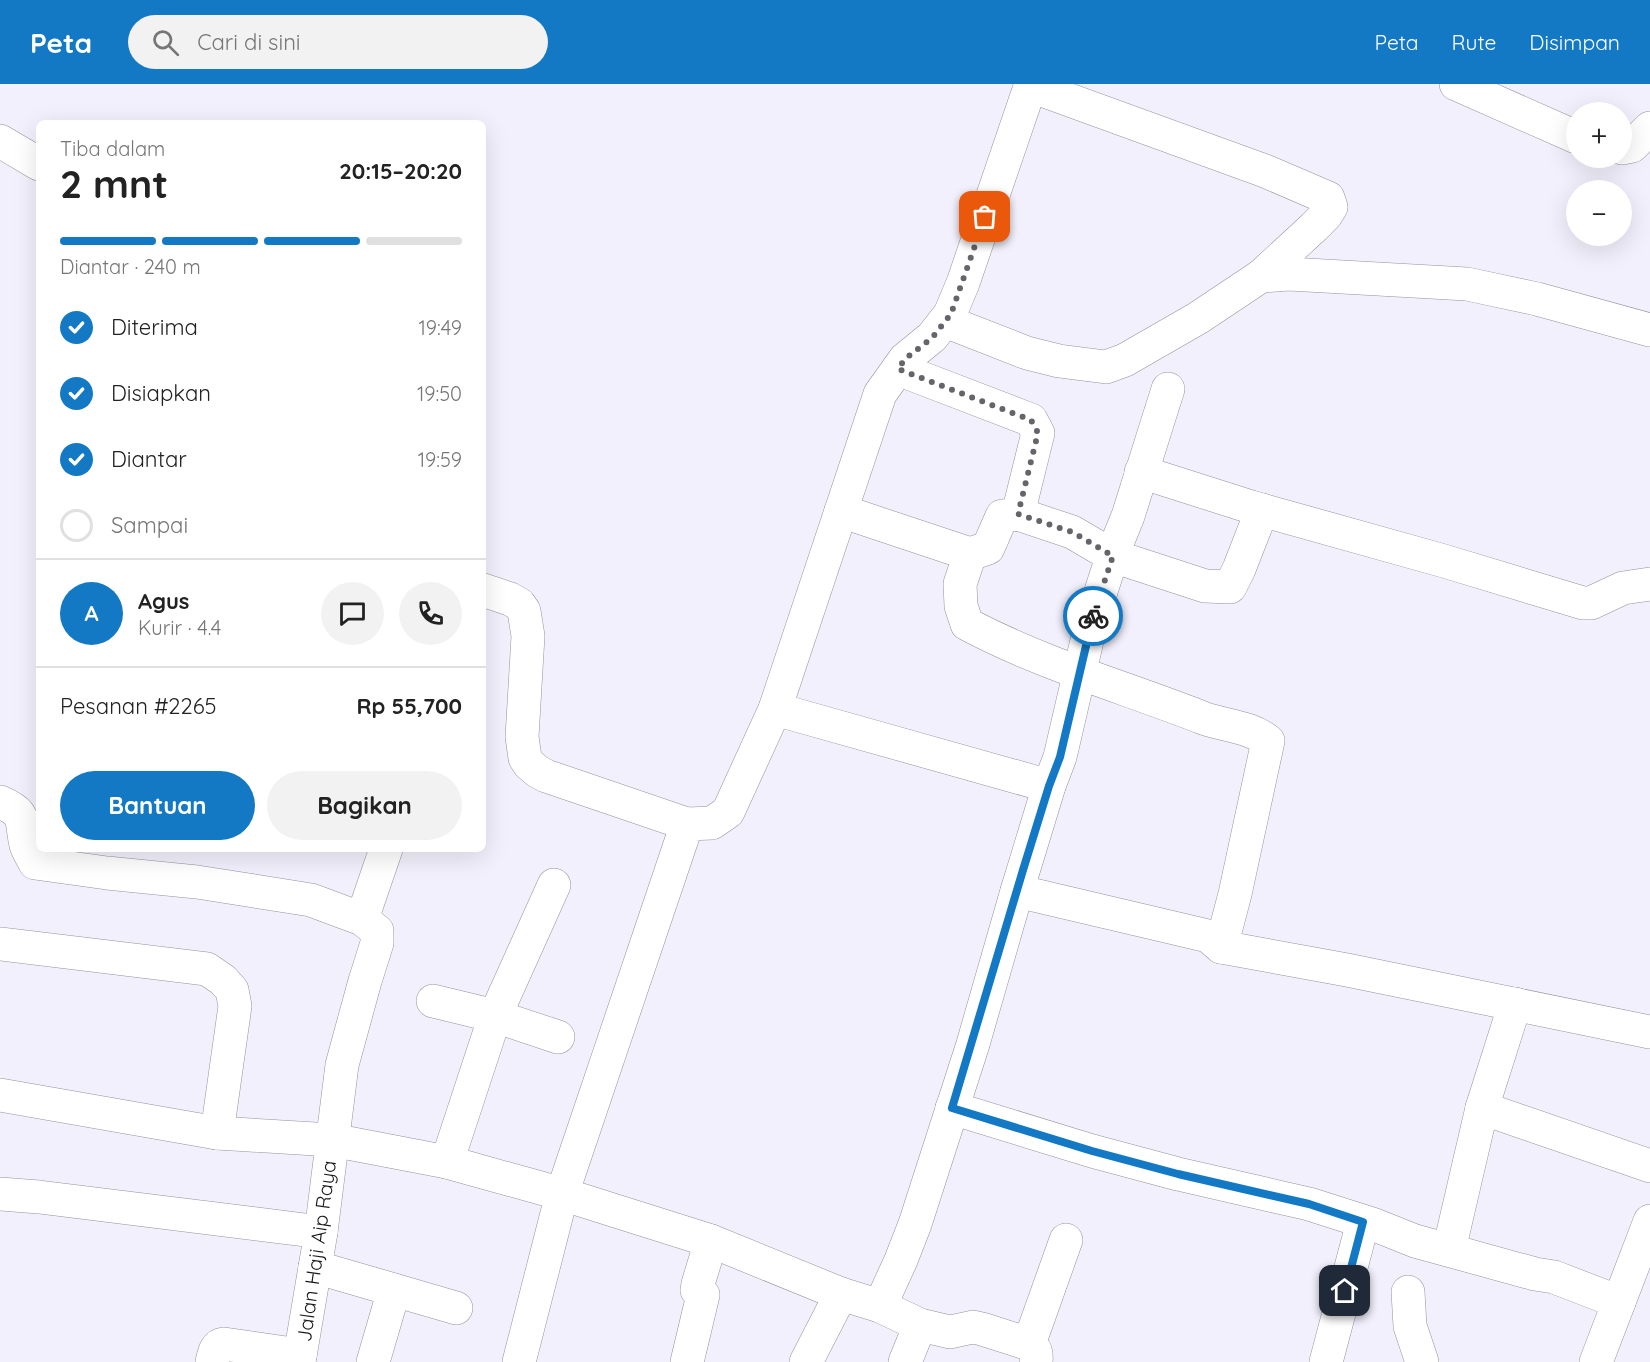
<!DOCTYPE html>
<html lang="id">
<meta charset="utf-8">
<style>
body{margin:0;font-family:Quicksand,sans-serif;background:#f2f2f2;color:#222;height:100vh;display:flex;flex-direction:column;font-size:22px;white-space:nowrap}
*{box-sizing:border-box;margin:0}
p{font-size:20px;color:#767676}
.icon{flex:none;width:33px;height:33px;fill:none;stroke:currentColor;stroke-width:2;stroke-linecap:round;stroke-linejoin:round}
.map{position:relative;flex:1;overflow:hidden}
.side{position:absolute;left:36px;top:36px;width:450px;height:732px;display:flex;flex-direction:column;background:#fff;border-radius:9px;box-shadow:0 6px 24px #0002}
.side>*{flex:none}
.fabs{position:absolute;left:1566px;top:18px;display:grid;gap:12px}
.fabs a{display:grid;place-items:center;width:66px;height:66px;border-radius:50%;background:#fff;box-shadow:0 6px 24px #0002;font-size:30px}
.pin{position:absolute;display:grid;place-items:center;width:51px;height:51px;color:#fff;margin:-26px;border-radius:12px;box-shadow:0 3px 9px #0006}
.courier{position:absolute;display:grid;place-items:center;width:60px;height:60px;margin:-30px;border:4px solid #1479c4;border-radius:50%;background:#fff;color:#222;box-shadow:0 2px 8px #0007}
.headline em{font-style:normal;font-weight:700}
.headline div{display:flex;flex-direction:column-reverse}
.headline{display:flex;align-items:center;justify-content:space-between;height:102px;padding:0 24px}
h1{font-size:39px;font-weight:700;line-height:45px}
.bar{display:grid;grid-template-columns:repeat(4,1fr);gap:9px 6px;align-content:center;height:72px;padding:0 24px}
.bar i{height:8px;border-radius:4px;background:#e0e0e0}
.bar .selected{background:#1479c4}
.bar p{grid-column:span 4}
.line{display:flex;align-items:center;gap:15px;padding:0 24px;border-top:2px solid #e0e0e0}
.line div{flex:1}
.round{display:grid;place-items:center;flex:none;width:63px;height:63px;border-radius:32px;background:#f2f2f2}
ol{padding:0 24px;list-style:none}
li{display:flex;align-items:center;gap:18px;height:66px}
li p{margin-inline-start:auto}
li .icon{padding:6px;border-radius:50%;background:#1479c4;color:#fff;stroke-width:4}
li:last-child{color:#767676}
li i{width:33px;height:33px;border:3px solid #e0e0e0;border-radius:50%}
.cta{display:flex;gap:12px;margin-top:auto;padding:12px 24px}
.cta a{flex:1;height:69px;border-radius:36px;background:#1479c4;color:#fff;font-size:24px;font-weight:700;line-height:69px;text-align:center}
.cta a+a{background:#f2f2f2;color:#222}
header{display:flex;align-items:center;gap:36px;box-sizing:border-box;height:84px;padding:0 30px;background:#1479c4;color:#fff}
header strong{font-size:28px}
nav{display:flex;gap:33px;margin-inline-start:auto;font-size:21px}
.search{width:420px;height:54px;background:#f2f2f2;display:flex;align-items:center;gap:15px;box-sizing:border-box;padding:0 21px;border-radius:33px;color:#767676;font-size:22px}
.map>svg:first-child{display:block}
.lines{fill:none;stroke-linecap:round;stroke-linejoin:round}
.minor-casing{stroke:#93939d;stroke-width:34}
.minor{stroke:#fff;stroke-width:33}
.done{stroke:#64646a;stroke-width:6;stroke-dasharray:0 10.8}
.route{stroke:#1479c4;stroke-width:8}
.labels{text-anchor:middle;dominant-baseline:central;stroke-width:4.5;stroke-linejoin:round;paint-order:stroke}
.street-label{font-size:20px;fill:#18181c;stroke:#fff}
</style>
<header>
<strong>Peta</strong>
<div class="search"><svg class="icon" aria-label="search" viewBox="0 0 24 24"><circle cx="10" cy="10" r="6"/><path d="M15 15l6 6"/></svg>Cari di sini</div>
<nav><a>Peta</a><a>Rute</a><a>Disimpan</a></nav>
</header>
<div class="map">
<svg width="1650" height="1278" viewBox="0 0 1650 1278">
<rect width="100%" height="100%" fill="#f1f0fc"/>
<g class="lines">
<defs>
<g id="minor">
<polyline points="1456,0 1576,53"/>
<polyline points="0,57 39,80"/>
<polyline points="1622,64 1632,62 1650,44"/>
<polyline points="1261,192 1289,190 1467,200 1537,215 1650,246"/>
<polyline points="945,237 1027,269 1059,277 1106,283 1125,276 1198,234 1261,192 1314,143 1326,131 1331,123 1328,114 1265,87 1031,2"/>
<polyline points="1141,388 1251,423 1444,477 1583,519 1591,519 1623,504 1650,500"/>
<polyline points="841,427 970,470 988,464 1002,432 1018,430 1038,349 1031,336 898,285"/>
<polyline points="1018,430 1072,448 1113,472 1205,502 1230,503 1239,485 1262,426"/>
<path d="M970 470 960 500 961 522 967 540C1042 580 1124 603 1203 634 1224 642 1250 642 1268 657L1235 810 1221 863"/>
<polyline points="483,506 510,515 519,520 524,527 528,552 522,653 525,674 529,680 537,687 546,692 687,740"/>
<polyline points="775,625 1049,702"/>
<path d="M0 718C28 730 20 736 26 761 28 767 32 773 35 779L107 789 197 798 311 816 362 835 377 847V859L365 897 342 981 321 1148 299 1278"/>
<polyline points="1017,807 1208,852 1221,863 1347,886 1650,948"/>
<polyline points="362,835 386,765"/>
<polyline points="0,860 207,885 223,896 232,906 235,922 217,1049"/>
<polyline points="433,917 495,932 558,953"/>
<path d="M0 1011 217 1049 332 1056 447 1078 562 1110 711 1157 841 1210 880 1222 920 1241 950 1248 973 1243 982 1245 1029 1260C1036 1265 1037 1269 1036 1278"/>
<polyline points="952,1024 1092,1067 1178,1090 1309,1120 1375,1141 1415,1157 1535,1190 1554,1193 1619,1218"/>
<polyline points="1482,1024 1650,1082"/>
<polyline points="447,1078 495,932 554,801"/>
<polyline points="0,1110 39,1113 321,1148"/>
<polyline points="1449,1166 1482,1024 1515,920"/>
<polyline points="315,1183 456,1224"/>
<polyline points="1408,1208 1410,1242 1422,1278"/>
<polyline points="880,1222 901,1176 915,1140 973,960 1017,807 1049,702 1060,673 1092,535 1115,464 1128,432 1168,305"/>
<polyline points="1029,1260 1066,1156"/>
<path d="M212 1278C214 1270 215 1261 224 1260L300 1271"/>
<polyline points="373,1278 394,1206"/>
<polyline points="519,1278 562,1110 687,740 712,739 728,728 775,625 880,310 905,275 932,253 950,230 963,199 1031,0"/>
<polyline points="687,1278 703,1211 697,1206 698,1200 711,1157"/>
<polyline points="806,1278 841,1210"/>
<polyline points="905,1278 920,1241"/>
<polyline points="1326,1278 1363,1138"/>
<polyline points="1596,1278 1650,1137"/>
</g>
</defs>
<use href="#minor" class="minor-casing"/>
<use href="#minor" class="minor"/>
</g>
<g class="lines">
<polyline class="done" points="985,133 951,230 932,254 905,275 898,285 1031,336 1038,349 1018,430 1072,448 1113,472 1093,532"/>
<polyline class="route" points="1093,532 1060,673 1049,702 1023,786 952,1024 1092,1067 1178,1090 1309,1120 1363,1138 1345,1207"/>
</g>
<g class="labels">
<g class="street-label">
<text transform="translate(316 1167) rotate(-82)">Jalan Haji Aip Raya</text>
</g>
</g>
</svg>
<div class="fabs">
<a>+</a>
<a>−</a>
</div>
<div class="pin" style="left:985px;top:133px;background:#ea580c"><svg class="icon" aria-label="bag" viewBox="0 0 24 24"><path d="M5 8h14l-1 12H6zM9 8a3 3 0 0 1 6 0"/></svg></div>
<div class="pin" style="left:1345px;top:1207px;background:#1f2937"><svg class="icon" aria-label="home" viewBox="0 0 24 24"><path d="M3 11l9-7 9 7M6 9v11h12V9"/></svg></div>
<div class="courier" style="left:1093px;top:532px"><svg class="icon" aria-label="bike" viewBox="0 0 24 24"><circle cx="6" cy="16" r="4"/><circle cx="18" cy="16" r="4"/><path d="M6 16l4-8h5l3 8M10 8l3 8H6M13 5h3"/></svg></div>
<section class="side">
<div class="headline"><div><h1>2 mnt</h1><p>Tiba dalam</p></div><em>20:15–20:20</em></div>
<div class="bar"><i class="selected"></i><i class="selected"></i><i class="selected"></i><i></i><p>Diantar · 240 m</p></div>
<ol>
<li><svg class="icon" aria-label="check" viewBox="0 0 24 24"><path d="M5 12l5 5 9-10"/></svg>Diterima<p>19:49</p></li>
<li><svg class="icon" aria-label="check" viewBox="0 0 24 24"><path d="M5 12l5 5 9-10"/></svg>Disiapkan<p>19:50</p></li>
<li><svg class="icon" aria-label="check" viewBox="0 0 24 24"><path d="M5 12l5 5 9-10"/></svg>Diantar<p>19:59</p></li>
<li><i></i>Sampai</li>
</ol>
<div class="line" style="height:108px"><b class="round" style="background:#1479c4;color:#fff">A</b><div><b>Agus</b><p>Kurir · 4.4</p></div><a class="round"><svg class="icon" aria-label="chat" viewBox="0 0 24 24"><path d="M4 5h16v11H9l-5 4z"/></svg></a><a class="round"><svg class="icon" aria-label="phone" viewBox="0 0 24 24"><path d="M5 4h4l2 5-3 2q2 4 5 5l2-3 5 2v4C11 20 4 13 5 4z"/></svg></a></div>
<div class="line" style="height:78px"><div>Pesanan #2265</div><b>Rp 55,700</b></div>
<div class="cta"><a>Bantuan</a><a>Bagikan</a></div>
</section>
</div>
